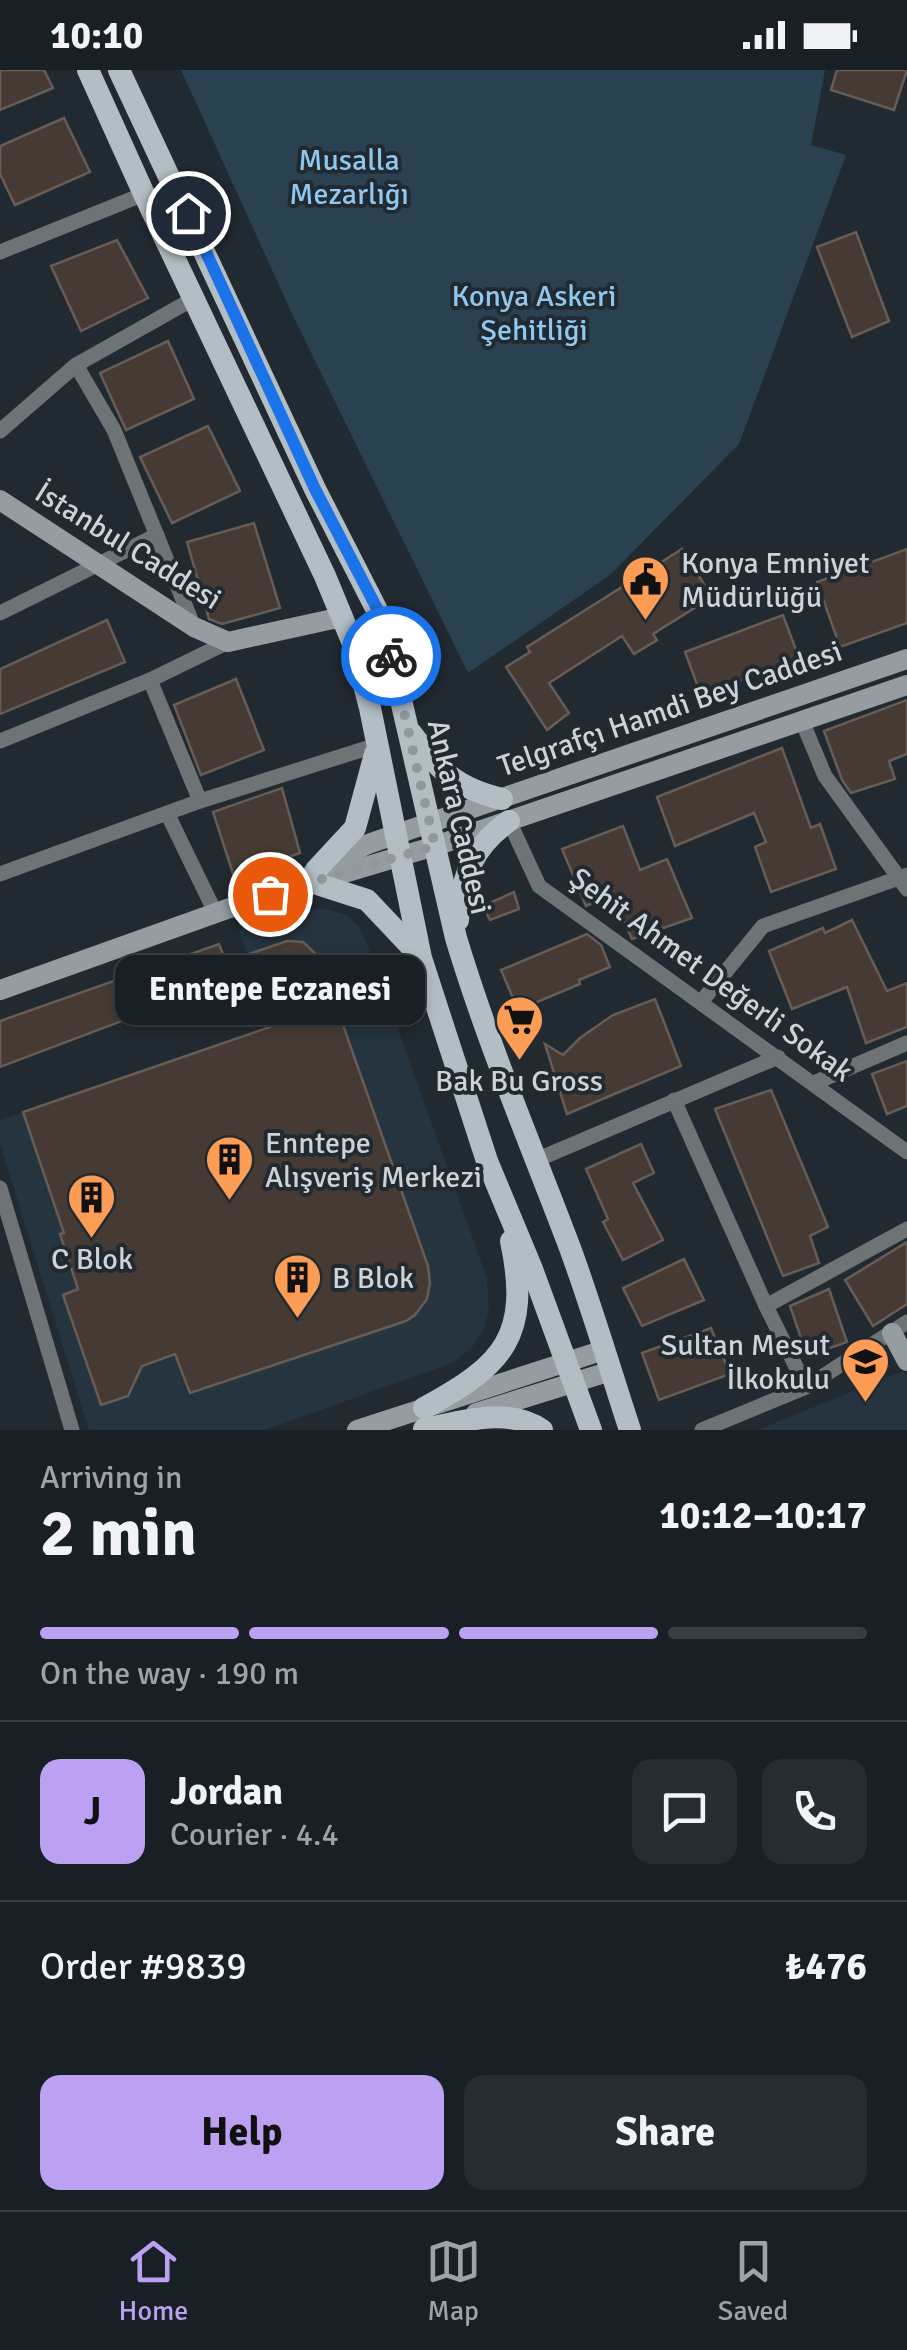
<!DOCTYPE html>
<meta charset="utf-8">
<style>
body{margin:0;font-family:Signika,sans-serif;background:#262d32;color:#f1f3f6;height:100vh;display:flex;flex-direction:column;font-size:38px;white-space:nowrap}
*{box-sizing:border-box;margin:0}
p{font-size:32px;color:#9fa3a7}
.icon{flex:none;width:55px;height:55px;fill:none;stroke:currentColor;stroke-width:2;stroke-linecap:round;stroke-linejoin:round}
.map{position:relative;height:1360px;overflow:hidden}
.sheet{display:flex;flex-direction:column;background:#192025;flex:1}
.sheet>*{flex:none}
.pin{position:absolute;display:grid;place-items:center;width:85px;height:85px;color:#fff;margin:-42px;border:5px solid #fff;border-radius:50%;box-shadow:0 2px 10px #0007}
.courier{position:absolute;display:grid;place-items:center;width:100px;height:100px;margin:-50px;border:8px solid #1a73e8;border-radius:50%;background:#fff;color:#222;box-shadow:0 2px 12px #0007}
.bubble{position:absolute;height:70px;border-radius:20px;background:#192025;box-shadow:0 5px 15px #0003,0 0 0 2px #373e42;font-size:32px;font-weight:700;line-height:70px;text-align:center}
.summary em{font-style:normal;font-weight:700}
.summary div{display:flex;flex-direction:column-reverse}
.summary{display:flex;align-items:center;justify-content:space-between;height:170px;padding:0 40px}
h1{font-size:65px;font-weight:700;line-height:75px}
.bar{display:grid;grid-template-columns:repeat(4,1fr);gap:15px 10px;align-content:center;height:120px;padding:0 40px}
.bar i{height:12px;border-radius:8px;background:#373e42}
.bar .active{background:#bca0f2}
.bar p{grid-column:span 4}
.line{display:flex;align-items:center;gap:25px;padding:0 40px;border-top:2px solid #373e42}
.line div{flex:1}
.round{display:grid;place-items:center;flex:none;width:105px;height:105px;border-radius:20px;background:#262d32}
.button{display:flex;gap:20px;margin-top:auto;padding:20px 40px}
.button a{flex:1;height:115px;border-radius:20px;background:#bca0f2;color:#111;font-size:40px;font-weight:700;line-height:115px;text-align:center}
.button a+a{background:#262d32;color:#f1f3f6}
.status{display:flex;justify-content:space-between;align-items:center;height:70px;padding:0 50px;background:#192025;direction:ltr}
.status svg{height:28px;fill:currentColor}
.tabs{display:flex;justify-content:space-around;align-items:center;height:140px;border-top:2px solid #373e42;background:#192025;font-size:28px;color:#9fa3a7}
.tabs a{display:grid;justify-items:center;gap:5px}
.tabs .active{color:#bca0f2}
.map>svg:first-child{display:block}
.built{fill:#25343f}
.green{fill:#2a4152}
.building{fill:#453b34;stroke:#685d56;stroke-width:2.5}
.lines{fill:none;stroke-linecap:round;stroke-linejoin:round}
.street{stroke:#6e7376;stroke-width:15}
.secondary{stroke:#959ca2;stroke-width:20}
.primary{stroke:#b3bdc4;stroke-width:22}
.done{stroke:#91989d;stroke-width:10;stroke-dasharray:0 18}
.route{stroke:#1a73e8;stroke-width:12}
.labels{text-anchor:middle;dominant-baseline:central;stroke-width:8;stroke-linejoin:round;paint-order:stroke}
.park-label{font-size:30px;fill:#90c7ef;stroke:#212a31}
.street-label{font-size:30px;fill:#cdd3d7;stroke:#212a31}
.poi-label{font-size:30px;fill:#cdd3d7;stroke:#212a31;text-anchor:start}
</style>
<div class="status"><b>10:10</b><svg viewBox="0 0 49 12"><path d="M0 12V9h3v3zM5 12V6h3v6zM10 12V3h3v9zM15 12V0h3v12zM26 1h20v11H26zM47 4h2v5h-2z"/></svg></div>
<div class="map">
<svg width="907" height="1360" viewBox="0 0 907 1360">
<rect width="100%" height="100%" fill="#212a31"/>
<g class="built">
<polygon points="303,839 326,839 347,845 357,855 367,873 487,1208 489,1239 485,1257 471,1279 452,1293 265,1360 89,1360 0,1074 0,1050 272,956 239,860"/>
<polygon points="903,1301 907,1307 907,1360 757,1360"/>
</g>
<polygon class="green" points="181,0 825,0 811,75 846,85 739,374 610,505 468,603 294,248"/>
<g class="building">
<polygon points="0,0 44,0 53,18 0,40"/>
<polygon points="837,0 907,0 894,40 831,20"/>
<polygon points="64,48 90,102 15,135 0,104 0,76"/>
<polygon points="856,162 889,251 852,267 817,177"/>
<polygon points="117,170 148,228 81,261 51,196"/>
<polygon points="168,271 194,329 126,360 100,303"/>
<polygon points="208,356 240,421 172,453 140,387"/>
<polygon points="254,453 280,538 222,554 209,549 187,472"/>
<polygon points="682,479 712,527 653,564 657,570 634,584 622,566 549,613 569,643 547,660 506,597 530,582 527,577"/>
<polygon points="907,479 907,553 840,577 817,512"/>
<polygon points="783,545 799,588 701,625 685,582"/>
<polygon points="107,550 125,592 0,644 0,599"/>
<polygon points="236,609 264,680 201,705 174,635"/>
<polygon points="907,630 907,684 889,691 895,709 851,723 842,710 824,661"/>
<polygon points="782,678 811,758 820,754 836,799 771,822 755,777 766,772 754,743 675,776 657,727"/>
<polygon points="282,718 300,783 234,807 213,742"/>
<polygon points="623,756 640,800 667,789 692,848 632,869 612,825 586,836 562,779"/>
<polygon points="514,822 519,839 490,850 483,836"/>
<polygon points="852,850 887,921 907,913 907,957 866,973 847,917 792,939 769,881 823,858 825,863"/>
<polygon points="587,864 601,875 610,897 579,910 580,914 518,940 501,900"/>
<polygon points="287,871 303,872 319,887 428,1196 430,1213 427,1229 415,1245 406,1251 190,1323 175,1284 142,1296 128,1326 101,1335 63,1225 78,1219 60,1164 64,1163 23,1042 273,956 254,901 0,997 0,951 219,874 226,892"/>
<polygon points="655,929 681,996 567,1044 545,974 563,985 580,968 613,945"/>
<polygon points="907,991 907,1036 887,1044 872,1004"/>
<polygon points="771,1020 828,1157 810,1166 819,1193 783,1206 715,1039"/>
<polygon points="641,1074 654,1103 633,1113 663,1170 623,1190 603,1152 608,1149 586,1099"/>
<polygon points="907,1172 907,1234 873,1256 845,1210"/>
<polygon points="684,1189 704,1230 642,1256 623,1218"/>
<polygon points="829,1219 847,1272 807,1286 790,1236"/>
<polygon points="711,1258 730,1304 659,1330 642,1283"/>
</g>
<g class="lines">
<g class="street">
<polyline points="0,182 144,124"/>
<polyline points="76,295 114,360 194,557"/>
<polyline points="0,361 76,295 193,229"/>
<polyline points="0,543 157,465"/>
<polyline points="150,610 200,731"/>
<polyline points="802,651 825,706 907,819"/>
<polyline points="0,671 150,610 228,572"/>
<polyline points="167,743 216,844"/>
<polyline points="509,751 539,816 907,1082"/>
<polyline points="0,804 200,731 377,675"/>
<polyline points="701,932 763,856 907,805"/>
<polyline points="814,1013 907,973"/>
<polyline points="674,1030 766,1236 806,1317"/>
<polyline points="534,1091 778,987"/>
<polyline points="0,1118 72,1360"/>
<polyline points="766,1236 907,1159"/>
<polyline points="702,1360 806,1317 907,1252"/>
</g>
<g class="secondary">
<polyline points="0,430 194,557 228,572 342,547"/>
<polyline points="311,813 435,776 907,615"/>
<polyline points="0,920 297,814 333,791 368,774 907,589"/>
<polyline points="892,1263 907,1291"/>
<polyline points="476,1343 611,1301"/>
<polyline points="357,1360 604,1280"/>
</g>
<g class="primary">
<polyline points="88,0 144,124 325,506 354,576 370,638 421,888 487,1091 532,1199 591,1360"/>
<path d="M119 0 315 419 383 552 456 868C488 974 531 1075 570 1178 592 1238 610 1299 630 1360"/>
<path d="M411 663C439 700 455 718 502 729"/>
<polyline points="316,800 355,758 375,684"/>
<polyline points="314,813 367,830 419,885"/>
<path d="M458 850C462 806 472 777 509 751"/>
<path d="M424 1338C504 1295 531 1266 511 1171"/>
<path d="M424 1359C461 1352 508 1336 542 1360"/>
</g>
</g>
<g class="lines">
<polyline class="done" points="270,824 435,776 391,586"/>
<polyline class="route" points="188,143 315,419 384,552 391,586"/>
</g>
<defs>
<symbol id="civic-pin" viewBox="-11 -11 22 30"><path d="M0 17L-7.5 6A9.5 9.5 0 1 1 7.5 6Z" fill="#fd9c55" stroke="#212a31"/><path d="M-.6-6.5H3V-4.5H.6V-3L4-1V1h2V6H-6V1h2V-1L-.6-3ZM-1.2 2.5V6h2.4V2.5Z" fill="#111"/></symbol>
<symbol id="supermarket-pin" viewBox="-11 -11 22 30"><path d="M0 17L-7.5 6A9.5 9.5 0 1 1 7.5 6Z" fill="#fd9c55" stroke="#212a31"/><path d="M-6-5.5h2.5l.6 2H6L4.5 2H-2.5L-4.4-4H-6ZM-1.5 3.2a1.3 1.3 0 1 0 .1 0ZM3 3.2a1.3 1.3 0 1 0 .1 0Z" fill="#111"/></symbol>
<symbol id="building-pin" viewBox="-11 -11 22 30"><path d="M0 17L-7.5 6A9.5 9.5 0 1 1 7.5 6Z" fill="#fd9c55" stroke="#212a31"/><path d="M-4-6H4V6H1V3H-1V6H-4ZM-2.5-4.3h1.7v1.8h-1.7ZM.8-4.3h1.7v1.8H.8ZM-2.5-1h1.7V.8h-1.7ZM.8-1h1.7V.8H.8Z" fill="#111"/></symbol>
<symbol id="school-pin" viewBox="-11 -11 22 30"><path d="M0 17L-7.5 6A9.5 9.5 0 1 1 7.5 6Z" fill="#fd9c55" stroke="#212a31"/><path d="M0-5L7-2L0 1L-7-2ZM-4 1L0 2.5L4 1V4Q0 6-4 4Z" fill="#111"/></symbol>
</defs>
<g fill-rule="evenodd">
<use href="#civic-pin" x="618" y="482" width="55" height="75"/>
<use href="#supermarket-pin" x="492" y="922" width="55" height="75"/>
<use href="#building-pin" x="202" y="1062" width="55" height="75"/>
<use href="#building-pin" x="64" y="1100" width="55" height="75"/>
<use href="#building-pin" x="270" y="1180" width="55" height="75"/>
<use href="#school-pin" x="838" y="1264" width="55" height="75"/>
</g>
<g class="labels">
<g class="park-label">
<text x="349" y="90">Musalla<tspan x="349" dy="34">Mezarlığı</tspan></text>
<text x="534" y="226">Konya Askeri<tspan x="534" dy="34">Şehitliği</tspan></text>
</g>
<g class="street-label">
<text transform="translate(128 476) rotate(32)">İstanbul Caddesi</text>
<text transform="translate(670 639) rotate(-19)">Telgrafçı Hamdi Bey Caddesi</text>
<text transform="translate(459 747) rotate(77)">Ankara Caddesi</text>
<text transform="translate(711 905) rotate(36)">Şehit Ahmet Değerli Sokak</text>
</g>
<g class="poi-label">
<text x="681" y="493">Konya Emniyet<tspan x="681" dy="34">Müdürlüğü</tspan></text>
<text x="519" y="1011" text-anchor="middle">Bak Bu Gross</text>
<text x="265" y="1073">Enntepe<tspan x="265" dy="34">Alışveriş Merkezi</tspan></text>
<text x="92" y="1189" text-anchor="middle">C Blok</text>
<text x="332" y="1208">B Blok</text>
<text x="830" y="1275" text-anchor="end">Sultan Mesut<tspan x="830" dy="34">İlkokulu</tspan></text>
</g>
</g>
</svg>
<div class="pin" style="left:270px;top:824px;background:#ea580c"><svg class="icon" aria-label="bag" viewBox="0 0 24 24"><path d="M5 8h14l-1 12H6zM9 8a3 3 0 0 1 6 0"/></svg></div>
<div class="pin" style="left:188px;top:143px;background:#1f2937"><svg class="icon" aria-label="home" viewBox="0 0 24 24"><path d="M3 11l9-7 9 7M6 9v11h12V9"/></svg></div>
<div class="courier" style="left:391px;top:586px"><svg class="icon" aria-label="bike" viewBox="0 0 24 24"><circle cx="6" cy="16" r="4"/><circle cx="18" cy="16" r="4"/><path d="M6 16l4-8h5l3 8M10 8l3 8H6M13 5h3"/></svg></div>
<div class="bubble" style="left:115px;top:885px;width:310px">Enntepe Eczanesi</div>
</div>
<section class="sheet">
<div class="summary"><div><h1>2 min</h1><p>Arriving in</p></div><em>10:12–10:17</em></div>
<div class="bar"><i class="active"></i><i class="active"></i><i class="active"></i><i></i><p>On the way · 190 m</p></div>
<div class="line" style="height:180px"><b class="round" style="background:#bca0f2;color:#111">J</b><div><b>Jordan</b><p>Courier · 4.4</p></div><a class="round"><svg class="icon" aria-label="chat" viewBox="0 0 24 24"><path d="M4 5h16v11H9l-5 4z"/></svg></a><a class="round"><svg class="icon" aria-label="phone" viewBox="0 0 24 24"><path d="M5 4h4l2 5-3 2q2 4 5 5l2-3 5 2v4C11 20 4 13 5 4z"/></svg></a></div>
<div class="line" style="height:130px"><div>Order #9839</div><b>₺476</b></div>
<div class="button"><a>Help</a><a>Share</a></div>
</section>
<nav class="tabs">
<a class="active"><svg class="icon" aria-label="home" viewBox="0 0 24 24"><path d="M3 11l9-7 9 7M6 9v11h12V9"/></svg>Home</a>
<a><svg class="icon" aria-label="map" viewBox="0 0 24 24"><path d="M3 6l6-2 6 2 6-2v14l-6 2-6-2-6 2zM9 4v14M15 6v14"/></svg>Map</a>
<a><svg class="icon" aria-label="saved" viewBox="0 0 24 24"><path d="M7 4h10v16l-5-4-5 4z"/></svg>Saved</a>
</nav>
